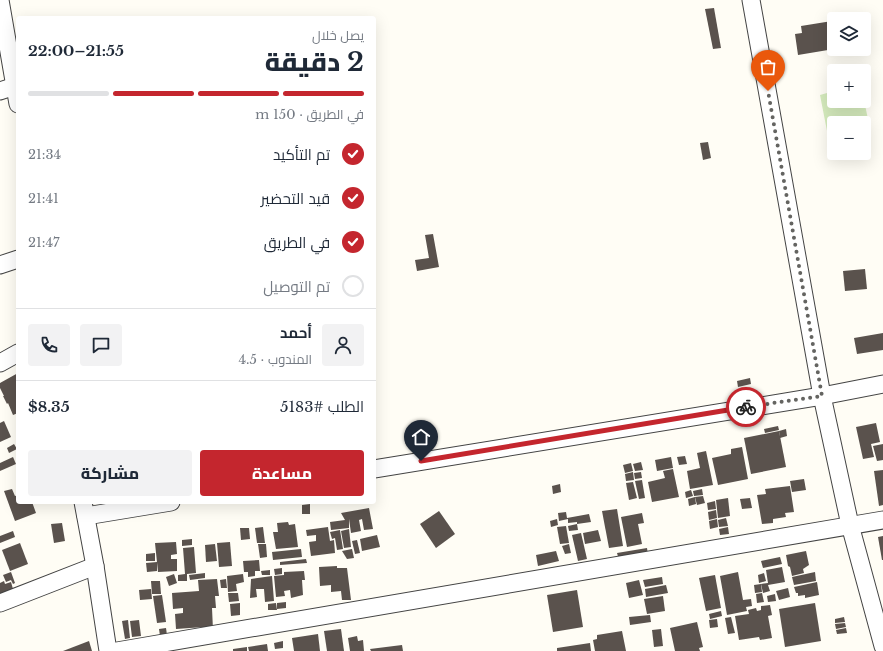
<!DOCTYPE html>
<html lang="ar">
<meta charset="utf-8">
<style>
body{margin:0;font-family:"Libre Baskerville",Cairo,serif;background:#f2f2f3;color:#1f2937;direction:rtl;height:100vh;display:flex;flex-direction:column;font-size:15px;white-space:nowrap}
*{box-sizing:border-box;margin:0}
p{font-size:13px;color:#747a83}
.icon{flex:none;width:22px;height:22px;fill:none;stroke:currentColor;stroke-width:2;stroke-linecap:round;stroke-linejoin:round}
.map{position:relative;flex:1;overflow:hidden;direction:ltr}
.sheet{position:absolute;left:16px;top:16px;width:360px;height:488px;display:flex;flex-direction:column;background:#fff;border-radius:4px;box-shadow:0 4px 16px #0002;direction:rtl}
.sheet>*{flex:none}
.fabs{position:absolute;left:827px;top:12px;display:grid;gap:8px}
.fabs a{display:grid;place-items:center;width:44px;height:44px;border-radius:4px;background:#fff;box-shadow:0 4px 16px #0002;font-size:20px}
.pin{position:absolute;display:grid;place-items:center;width:34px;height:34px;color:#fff;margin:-41px -17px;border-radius:50% 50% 50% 0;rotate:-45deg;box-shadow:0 0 4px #0007}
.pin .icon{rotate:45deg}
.courier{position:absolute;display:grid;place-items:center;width:40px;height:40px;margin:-20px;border:3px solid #c4262e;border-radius:50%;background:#fff;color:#222;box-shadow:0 1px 5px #0007}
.summary em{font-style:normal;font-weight:800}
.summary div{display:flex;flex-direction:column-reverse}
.summary{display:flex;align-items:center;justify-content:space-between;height:68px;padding:0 12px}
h1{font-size:26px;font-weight:800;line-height:30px}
.bar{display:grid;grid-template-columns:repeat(4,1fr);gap:6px 4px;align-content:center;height:48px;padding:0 12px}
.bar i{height:5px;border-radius:3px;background:#e0e1e3}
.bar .on{background:#c4262e}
.bar p{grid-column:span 4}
.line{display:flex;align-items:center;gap:10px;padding:0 12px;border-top:1px solid #e0e1e3}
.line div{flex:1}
.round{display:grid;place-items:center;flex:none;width:42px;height:42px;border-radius:4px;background:#f2f2f3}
ol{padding:0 12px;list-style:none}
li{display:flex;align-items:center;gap:12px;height:44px}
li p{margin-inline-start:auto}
li .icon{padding:4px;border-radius:50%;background:#c4262e;color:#fff;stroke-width:4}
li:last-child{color:#747a83}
li i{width:22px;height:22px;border:2px solid #e0e1e3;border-radius:50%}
.button{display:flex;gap:8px;margin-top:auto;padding:8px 12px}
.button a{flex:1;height:46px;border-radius:4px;background:#c4262e;color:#fff;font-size:16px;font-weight:800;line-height:46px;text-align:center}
.button a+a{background:#f2f2f3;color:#1f2937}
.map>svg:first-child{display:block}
.green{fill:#d5ebbd}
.building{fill:#5a524d}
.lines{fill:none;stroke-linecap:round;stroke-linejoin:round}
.minor-casing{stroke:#444;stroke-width:19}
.minor{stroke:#fff;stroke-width:17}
.done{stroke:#646461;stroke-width:4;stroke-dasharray:0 7.2}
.route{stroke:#c4262e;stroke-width:5}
</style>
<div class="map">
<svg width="883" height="651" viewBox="0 0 883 651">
<rect width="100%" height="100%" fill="#fffdf5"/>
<polygon class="green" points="834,91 834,101 864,100 870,129 864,130 864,123 834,123 834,135 828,136 820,95"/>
<g class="building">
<polygon points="714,8 721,48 713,49 705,9"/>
<polygon points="832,21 834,49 798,55 795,34 802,33 801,26"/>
<polygon points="708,142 711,158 703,160 700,143"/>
<polygon points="433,234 439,267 417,271 415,260 429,258 425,235"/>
<polygon points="865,269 867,289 845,291 843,271"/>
<polygon points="883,333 883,350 857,354 854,338"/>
<polygon points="18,373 18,413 13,415 8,403 7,404 3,396 4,396 0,388 0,383"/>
<polygon points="750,378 751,384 738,387 737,381"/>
<polygon points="4,421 11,437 0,442 0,423"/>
<polygon points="876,423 880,442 871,444 874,457 863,459 856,427"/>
<polygon points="778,426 779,430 765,433 764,429"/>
<polygon points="786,429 787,436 780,438 779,431"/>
<polygon points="779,431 786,467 751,474 744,438"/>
<polygon points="14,444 17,449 9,453 7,448"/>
<polygon points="883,444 883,460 877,461 873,446"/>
<polygon points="742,447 748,479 718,485 712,458 731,454 731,449"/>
<polygon points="706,451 713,485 690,489 687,471 700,468 697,453"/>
<polygon points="685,456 687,464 679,465 677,457"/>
<polygon points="13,457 16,464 0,471 0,463"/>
<polygon points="671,457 673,468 657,471 655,460"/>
<polygon points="641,462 643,470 635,471 633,464"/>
<polygon points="631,463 633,471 625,473 623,465"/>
<polygon points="673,469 679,497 652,502 648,482 665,478 663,471"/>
<polygon points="883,470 883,505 879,506 874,471"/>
<polygon points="633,472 634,480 626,481 625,474"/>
<polygon points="641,472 642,478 635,479 634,473"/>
<polygon points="804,479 806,490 792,492 790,481"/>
<polygon points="642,480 645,498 639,499 635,481"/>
<polygon points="633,482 637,498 629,500 626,483"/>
<polygon points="560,484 561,492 553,494 552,486"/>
<polygon points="790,486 794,512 785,513 786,517 773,519 773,523 762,524 757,495 766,494 765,489"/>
<polygon points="12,489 15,496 18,495 18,502 32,502 36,513 15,521 4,491"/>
<polygon points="702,489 703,495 694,496 693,491"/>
<polygon points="691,490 693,496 686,498 685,492"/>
<polygon points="703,496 705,503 697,505 695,497"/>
<polygon points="695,497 696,504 689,506 688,499"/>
<polygon points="728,498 730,516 718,518 716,500"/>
<polygon points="750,498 752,508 742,509 740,499"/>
<polygon points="715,501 716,509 708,510 707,503"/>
<polygon points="310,504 310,514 302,514 302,505"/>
<polygon points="369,508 373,529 364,530 362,519 359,520 361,531 351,533 349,519 349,528 331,530 330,522 345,520 341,513"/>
<polygon points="617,509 623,546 609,548 602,511"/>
<polygon points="716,510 717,518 709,520 708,512"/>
<polygon points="439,511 455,534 436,548 420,524"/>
<polygon points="566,512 567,518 589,514 591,522 577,524 577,522 568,523 568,519 559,521 558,513"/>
<polygon points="642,513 644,523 638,524 642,544 627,547 621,517"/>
<polygon points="726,518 728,526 719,527 718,520"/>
<polygon points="557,519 558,525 551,527 550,521"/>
<polygon points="717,519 718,527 710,529 709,521"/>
<polygon points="288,522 289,525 295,524 298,547 276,549 273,532 278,532 277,523"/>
<polygon points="62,523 65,541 54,543 51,524"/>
<polygon points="577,524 578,530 569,531 568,526"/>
<polygon points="566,526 569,543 560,544 557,527"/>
<polygon points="263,527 265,543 257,543 255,528"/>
<polygon points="328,527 330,541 334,540 335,553 311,556 309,542 316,541 316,535 307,536 306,530"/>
<polygon points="728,527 729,534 720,535 719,529"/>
<polygon points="240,528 249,528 250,539 241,540"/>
<polygon points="349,529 351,547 344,548 341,531"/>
<polygon points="340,530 343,549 337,550 335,538 332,539 330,532"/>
<polygon points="598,530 601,541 585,544 583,533"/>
<polygon points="13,531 15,537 0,543 0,536"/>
<polygon points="581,533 587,559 578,561 572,535"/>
<polygon points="377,535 380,547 362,551 360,539"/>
<polygon points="883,536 883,560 882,560 878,537"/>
<polygon points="192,539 192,545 182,546 182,540"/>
<polygon points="357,540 360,553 355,554 352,541"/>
<polygon points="176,542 177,554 171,555 171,559 177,559 177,571 158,572 155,543"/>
<polygon points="230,542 232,566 219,567 217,543"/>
<polygon points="20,543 28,564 10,571 2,550"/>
<polygon points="215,544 217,561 206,562 205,545"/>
<polygon points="258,544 266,544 267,557 260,558"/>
<polygon points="569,544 571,553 565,554 562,546"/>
<polygon points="194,547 196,573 187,574 187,581 178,581 178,575 185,574 183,548"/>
<polygon points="647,548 648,555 619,560 617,553"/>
<polygon points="301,549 302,557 273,560 272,552"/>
<polygon points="352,549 354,558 347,559 342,551"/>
<polygon points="556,551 559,561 538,566 536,555"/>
<polygon points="806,551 809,565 803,569 804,573 792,576 790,567 788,566 786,555"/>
<polygon points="155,553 155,561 146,561 146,554"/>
<polygon points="780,557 782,564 763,568 761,561"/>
<polygon points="306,559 307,563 280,565 280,562"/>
<polygon points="259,560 260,571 255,571 255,576 248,577 248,572 244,572 243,561"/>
<polygon points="157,562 157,571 147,572 146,563"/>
<polygon points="337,566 337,568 347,568 351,600 342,600 341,591 331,592 331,585 320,586 319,567"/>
<polygon points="782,567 785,582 768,585 770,591 763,593 761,584 768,583 766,570"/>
<polygon points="282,568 282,574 275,575 274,569"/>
<polygon points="270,570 270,575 262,575 261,571"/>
<polygon points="304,571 305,580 302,580 303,595 291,598 290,590 284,591 285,596 276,597 274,576 284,575 284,572"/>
<polygon points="11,572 15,583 13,584 11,580 6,582 3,575"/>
<polygon points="738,572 743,600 751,599 752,606 746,607 747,611 727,615 720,576"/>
<polygon points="815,572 816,581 794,585 792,577"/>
<polygon points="205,573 205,578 190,580 189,575"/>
<polygon points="764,573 766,581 759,583 758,575"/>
<polygon points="174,574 177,583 169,586 166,577"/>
<polygon points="243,574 244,582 236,584 237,591 228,592 227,576"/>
<polygon points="715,575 721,608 706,611 699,578"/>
<polygon points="272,576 274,601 265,602 264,589 256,589 257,597 250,598 251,579"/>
<polygon points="662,577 663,584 645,587 643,580"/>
<polygon points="217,579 219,596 215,596 216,608 212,608 213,630 205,630 204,627 176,629 175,614 183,613 183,608 173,609 172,593 199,591 198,580"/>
<polygon points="226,579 227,588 221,588 220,580"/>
<polygon points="639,580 643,595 629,598 626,583"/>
<polygon points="4,581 5,584 11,582 13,589 0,596 0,583"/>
<polygon points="151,581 160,581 161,594 152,594"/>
<polygon points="817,582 819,595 805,598 805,595 798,596 798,593 796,593 794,587"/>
<polygon points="761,584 762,592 755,593 754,585"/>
<polygon points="666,585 668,593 646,597 645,589"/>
<polygon points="788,588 790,597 779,600 776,591"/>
<polygon points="151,589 152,599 140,600 139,590"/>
<polygon points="577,590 583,627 553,632 547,595"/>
<polygon points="228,593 238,593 239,601 229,602"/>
<polygon points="762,593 764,602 757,603 756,594"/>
<polygon points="775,594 776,601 768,602 767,596"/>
<polygon points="162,595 166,622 157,623 153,596"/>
<polygon points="663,596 665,611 647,614 644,599"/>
<polygon points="286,602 286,608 277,609 277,603"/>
<polygon points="240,603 240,615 231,616 230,604"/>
<polygon points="276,603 277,610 268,610 268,604"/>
<polygon points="815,603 821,641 785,647 779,609"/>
<polygon points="770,605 772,615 768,616 772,638 760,640 759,637 739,640 735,616 749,614 748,610 756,608 757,611 761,610 761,606"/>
<polygon points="721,611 722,616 710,619 709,614"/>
<polygon points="650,615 651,622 630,625 629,617"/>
<polygon points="731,617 735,633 728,634 725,618"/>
<polygon points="844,617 845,622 835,623 835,619"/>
<polygon points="717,619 718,627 710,628 709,620"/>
<polygon points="128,620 130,638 125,639 122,621"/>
<polygon points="139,620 141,636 132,637 130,621"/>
<polygon points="697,622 703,647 699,648 700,651 675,651 670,628"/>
<polygon points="845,623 846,627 836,629 835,624"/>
<polygon points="166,628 167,635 160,636 159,629"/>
<polygon points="846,628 847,633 837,634 836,630"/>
<polygon points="341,629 344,651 327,651 324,631"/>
<polygon points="661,629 663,646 654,647 652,630"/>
<polygon points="622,631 626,651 595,651 593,640 597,639 597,635"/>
<polygon points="318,634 320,651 294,651 292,638"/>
<polygon points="357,636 358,641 363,640 364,651 350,651 348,638"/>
<polygon points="89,641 92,651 63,651"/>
<polygon points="283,641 283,648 275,649 274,643"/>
<polygon points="590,643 591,651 557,651 557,648"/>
<polygon points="267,644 268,651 249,651 248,647"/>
<polygon points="402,645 403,651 371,651 370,649"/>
<polygon points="247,647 247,651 233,651 233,649"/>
</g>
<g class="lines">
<defs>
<g id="minor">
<polyline points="0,0 18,104"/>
<polyline points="751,0 822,396 850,525 883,646"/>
<polyline points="0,91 15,86"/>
<polyline points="0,265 18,259"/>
<polyline points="0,363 18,353"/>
<polyline points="374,469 822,396 883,384"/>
<polyline points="83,502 95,566 108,651"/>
<polyline points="86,516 171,502"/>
<polyline points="0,603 95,566"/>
<polyline points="117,651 883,520"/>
</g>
</defs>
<use href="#minor" class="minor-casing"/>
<use href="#minor" class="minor"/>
</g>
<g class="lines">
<polyline class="done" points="746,407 822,396 768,91"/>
<polyline class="route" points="421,461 746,407"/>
</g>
</svg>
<div class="fabs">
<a><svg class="icon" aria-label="layers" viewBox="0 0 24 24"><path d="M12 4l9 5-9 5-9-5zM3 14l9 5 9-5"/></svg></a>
<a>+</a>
<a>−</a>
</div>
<div class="pin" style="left:768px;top:91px;background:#ea580c"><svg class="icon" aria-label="bag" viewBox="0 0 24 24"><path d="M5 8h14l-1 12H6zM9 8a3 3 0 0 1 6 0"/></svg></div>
<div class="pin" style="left:421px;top:461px;background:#1f2937"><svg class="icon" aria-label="home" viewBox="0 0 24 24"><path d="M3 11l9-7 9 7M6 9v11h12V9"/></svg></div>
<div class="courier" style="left:746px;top:407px"><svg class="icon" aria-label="bike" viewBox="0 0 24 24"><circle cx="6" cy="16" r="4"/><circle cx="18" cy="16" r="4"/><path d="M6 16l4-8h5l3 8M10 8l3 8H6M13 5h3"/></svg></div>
<section class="sheet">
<div class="summary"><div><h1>2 دقيقة</h1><p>يصل خلال</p></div><em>21:55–22:00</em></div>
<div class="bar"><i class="on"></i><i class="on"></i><i class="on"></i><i></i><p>في الطريق · 150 m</p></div>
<ol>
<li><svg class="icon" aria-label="check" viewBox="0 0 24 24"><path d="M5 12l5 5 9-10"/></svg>تم التأكيد<p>21:34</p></li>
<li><svg class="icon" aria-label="check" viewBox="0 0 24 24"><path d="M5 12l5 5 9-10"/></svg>قيد التحضير<p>21:41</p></li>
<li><svg class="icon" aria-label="check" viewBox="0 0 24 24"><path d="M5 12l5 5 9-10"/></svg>في الطريق<p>21:47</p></li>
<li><i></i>تم التوصيل</li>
</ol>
<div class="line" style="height:72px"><a class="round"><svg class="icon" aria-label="person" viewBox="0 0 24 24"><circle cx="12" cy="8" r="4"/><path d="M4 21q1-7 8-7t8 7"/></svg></a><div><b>أحمد</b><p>المندوب · 4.5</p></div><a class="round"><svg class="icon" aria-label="chat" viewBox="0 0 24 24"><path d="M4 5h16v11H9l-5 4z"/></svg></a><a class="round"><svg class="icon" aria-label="phone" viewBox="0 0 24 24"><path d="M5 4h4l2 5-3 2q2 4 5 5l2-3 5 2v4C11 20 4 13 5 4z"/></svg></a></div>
<div class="line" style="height:52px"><div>الطلب #5183</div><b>$8.35</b></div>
<div class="button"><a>مساعدة</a><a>مشاركة</a></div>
</section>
</div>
